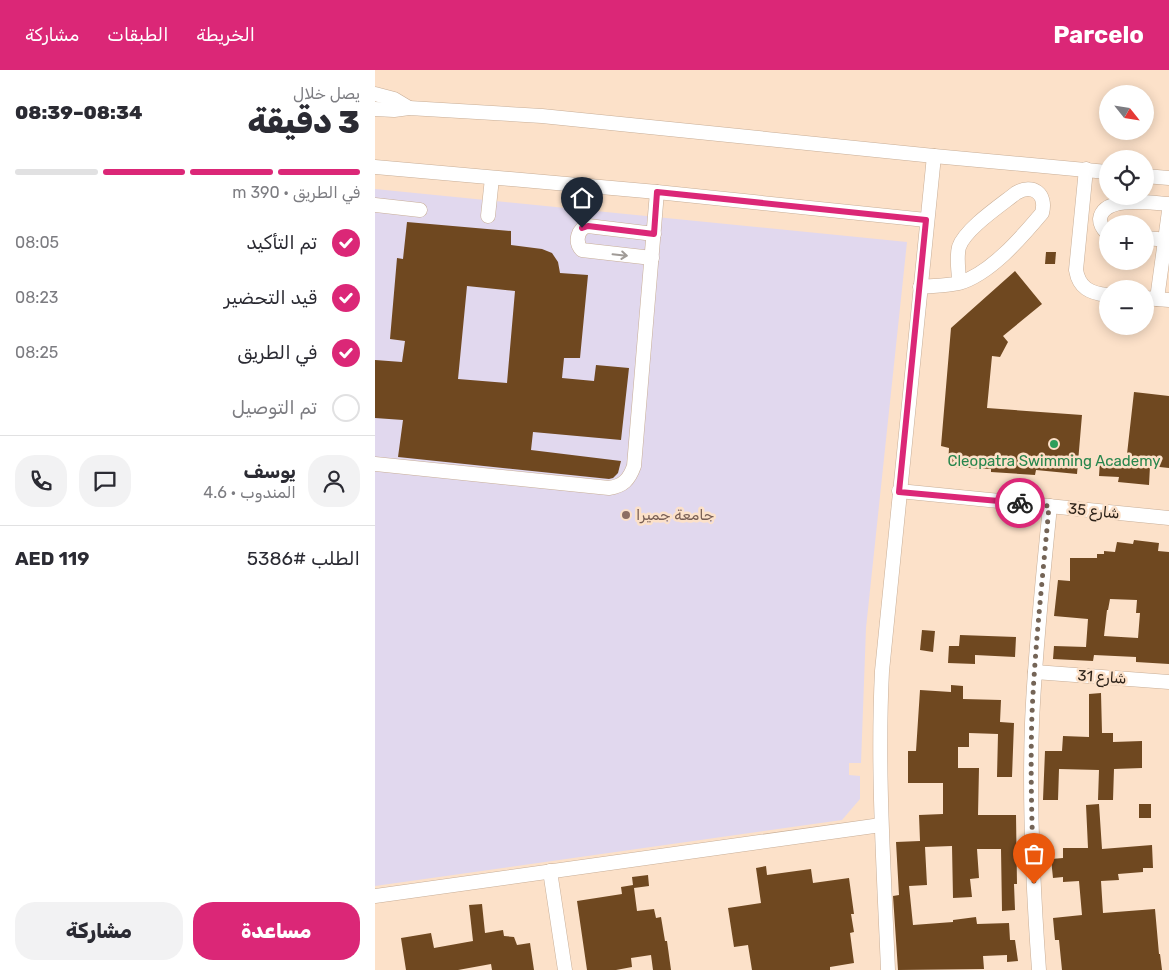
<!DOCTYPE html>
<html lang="ar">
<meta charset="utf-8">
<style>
body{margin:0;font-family:Rubik,Vazirmatn,sans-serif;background:#f2f2f3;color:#2b2b33;direction:rtl;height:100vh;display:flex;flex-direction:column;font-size:19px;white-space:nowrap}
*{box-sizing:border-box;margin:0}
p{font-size:16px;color:#7c7c81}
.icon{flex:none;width:28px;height:28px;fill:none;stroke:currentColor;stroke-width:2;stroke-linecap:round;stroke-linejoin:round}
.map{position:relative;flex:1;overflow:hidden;direction:ltr}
.panel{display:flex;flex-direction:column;background:#fff;width:375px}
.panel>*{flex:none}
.needle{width:32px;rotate:120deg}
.tools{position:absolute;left:724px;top:15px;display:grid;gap:10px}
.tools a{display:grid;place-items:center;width:55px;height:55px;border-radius:50%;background:#fff;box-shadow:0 2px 12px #0003;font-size:25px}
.pin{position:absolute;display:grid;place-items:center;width:42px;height:42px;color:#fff;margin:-51px -21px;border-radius:50% 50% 50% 0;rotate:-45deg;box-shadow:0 0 5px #0007}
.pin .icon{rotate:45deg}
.courier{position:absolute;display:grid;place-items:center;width:50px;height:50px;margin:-25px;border:4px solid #db2777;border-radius:50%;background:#fff;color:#222;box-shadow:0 1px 6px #0007}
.head em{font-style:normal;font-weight:800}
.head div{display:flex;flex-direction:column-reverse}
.head{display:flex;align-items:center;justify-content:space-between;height:85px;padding:0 15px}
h1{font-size:32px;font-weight:800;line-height:38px}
.bar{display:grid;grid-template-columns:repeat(4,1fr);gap:8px 5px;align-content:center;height:60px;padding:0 15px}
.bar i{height:6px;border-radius:4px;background:#e1e1e2}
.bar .on{background:#db2777}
.bar p{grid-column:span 4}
.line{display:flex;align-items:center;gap:12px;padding:0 15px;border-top:1px solid #e1e1e2}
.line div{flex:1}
.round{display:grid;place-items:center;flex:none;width:52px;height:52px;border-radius:20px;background:#f2f2f3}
ol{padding:0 15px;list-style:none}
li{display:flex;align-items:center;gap:15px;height:55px}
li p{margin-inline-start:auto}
li .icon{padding:5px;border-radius:50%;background:#db2777;color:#fff;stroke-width:4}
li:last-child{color:#7c7c81}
li i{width:28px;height:28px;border:2px solid #e1e1e2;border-radius:50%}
.action{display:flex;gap:10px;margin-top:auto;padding:10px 15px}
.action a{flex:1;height:58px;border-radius:20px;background:#db2777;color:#fff;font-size:20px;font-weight:800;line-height:58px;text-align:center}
.action a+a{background:#f2f2f3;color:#2b2b33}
header{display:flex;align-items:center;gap:30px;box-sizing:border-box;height:70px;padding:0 25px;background:#db2777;color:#fff}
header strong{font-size:24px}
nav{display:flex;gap:28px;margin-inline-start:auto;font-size:18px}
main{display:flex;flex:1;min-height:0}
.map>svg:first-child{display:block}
.education{fill:#e1d8ee}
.building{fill:#6f4820;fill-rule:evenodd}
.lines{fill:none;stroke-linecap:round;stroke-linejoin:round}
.minor-casing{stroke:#c8ae97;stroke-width:15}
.minor{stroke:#fff;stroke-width:14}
.oneway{stroke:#a09b97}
.done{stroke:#746456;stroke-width:5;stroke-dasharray:0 9}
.route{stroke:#db2777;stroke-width:6}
.leisure-dot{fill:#2e9e5b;stroke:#fce1c9;stroke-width:2}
.education-dot{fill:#8d6e63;stroke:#fce1c9;stroke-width:2}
.labels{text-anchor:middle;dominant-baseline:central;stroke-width:5;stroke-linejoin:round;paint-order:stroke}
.leisure-label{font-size:15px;fill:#27864d;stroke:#fce1c9}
.street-label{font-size:15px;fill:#2b2118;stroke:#fce1c9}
.education-label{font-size:15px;fill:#785e54;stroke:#fce1c9;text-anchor:start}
</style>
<header>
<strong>Parcelo</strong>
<nav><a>الخريطة</a><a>الطبقات</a><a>مشاركة</a></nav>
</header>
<main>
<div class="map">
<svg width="794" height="900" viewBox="0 0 794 900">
<rect width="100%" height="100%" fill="#fce1c9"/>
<polygon class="education" points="0,119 532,172 491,558 486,693 474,693 474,705 485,706 485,729 467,750 0,816"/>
<g class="building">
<path d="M32 152 136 161V175L167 179 177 183 183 192 185 203 213 205 205 288H189L187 308 219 311 221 295 254 298 246 370 158 362 156 380 246 391 243 403 238 408 234 409 23 387 28 350 0 348V290L27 292 30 271 15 269 22 188 28 189ZM92 216 140 221 132 313 83 309Z"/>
<polygon points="671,182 681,182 680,194 670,194"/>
<polygon points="640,201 667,234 628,266 633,272 625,287 617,286 612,338 707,345 702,404 661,400 660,405 616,402 616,399 573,397 574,378 566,376 576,258"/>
<polygon points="759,322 794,326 794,398 775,396 774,415 743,412 744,407 724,406 725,391 751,393"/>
<path d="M759 470 784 473 783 481 794 482V594L761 592V587L719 585 718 591 678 589 679 576 711 577 713 549 679 546 683 510 695 511V488H722V484H729V481L740 482 742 472 758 474ZM735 529 762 530 761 543H765L763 568 729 566 732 540H733Z"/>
<polygon points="547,560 560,561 558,582 545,580"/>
<polygon points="585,565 641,567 640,587 600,585 600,594 573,593 574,576 584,576"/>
<polygon points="576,615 588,616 588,629 626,630 625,652 639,653 637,707 622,707 623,664 594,663 594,677 583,677 583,698 604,698 603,745 641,745 642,814 639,814 640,840 627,841 626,779 602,779 604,808 595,809 597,827 578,828 577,776 550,777 552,815 534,816 538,855 578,852 578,850 601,847 602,854 634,853 635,870 640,870 643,891 632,892 632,885 608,886 609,899 523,900 518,826 524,825 521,772 545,771 544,745 568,744 568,713 533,713 533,681 541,681 545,620 576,622"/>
<polygon points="726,623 727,663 738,663 738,672 767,671 767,698 739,699 738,730 723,730 724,700 684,699 683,730 668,730 670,681 687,681 688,666 714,667 714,624"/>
<polygon points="724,734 727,779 777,775 778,798 768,798 768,802 743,804 744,810 726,811 728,843 780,839 784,884 785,884 787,900 687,900 684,870 680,870 678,848 707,845 704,811 688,812 688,807 678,808 676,789 688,788 688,778 713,778 711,735"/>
<rect x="764" y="734" width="12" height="14"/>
<polygon points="391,796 392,805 436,799 438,813 474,808 479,844 476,844 479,862 475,863 479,893 455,897 455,900 377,900 373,875 359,877 353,838 386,833 381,798"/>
<polygon points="273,805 274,816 259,818 262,841 279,839 281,848 286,847 290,871 292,871 296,900 278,900 276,885 256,888 257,897 241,900 212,900 202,831 247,824 246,817 258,815 257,807"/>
<polygon points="107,834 110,863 128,860 129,866 139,867 142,875 155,873 159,900 117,900 116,894 83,900 31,900 26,868 56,863 59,878 98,871 94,835"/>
</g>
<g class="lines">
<defs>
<g id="minor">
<polyline points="0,24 19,29 34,38"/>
<polyline points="0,39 19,40 34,38 167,46 559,86 732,102"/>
<polyline points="0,97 282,122 551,150"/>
<path d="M711 99 701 200C704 218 715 223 732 225"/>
<polyline points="770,106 794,108"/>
<polyline points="0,135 45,140"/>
<polyline points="113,146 117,108"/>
<path d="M732 163C728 159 725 155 725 149 728 125 777 133 794 134"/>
<polyline points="770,168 794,170"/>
<path d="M277 188 207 180C199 172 203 158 213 156L279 164"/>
<path d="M545 217C557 216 571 216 584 213 615 204 646 168 667 143 672 124 658 113 641 123 626 135 590 159 584 177 581 188 584 201 584 213"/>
<polyline points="770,228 794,230"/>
<polyline points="782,229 794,141"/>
<path d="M0 394 234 418C248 416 254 410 259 396L282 122"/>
<polyline points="524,421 794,448"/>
<polyline points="660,602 794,612"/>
<polyline points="175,801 190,900"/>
<polyline points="0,826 506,755"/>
<path d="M513 900C509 800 502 701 507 601L559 86"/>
<path d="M664 900C658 818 654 735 657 653 660 580 668 508 675 436"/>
</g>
</defs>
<use href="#minor" class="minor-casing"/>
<use href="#minor" class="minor"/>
</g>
<defs><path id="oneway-shaft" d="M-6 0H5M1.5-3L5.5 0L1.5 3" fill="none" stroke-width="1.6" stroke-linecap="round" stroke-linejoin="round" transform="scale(1.25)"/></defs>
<use class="oneway" href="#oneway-shaft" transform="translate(245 185) rotate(6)"/>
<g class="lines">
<path class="done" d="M645 433 674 436C668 505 660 575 657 644 655 701 657 758 659 814"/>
<polyline class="route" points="207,158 213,156 279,164 282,122 551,150 524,422 645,433"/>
</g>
<circle class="leisure-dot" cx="679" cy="374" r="5"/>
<circle class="education-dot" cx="251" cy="445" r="5"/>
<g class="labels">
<g class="leisure-label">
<text x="679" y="391">Cleopatra Swimming Academy</text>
</g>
<g class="street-label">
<text transform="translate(719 441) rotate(6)">شارع 35</text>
<text transform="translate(727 607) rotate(4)">شارع 31</text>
</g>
<g class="education-label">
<text x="261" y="445">جامعة جميرا</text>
</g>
</g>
</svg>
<div class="tools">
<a><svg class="needle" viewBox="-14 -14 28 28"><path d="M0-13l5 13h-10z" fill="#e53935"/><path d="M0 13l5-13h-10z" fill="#7c7c81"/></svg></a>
<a><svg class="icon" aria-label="locate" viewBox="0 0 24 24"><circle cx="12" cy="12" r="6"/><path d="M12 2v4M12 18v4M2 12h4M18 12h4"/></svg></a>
<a>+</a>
<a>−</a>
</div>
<div class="pin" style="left:659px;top:814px;background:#ea580c"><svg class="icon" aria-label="bag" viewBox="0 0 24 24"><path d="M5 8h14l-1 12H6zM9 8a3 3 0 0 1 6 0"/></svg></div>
<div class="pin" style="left:207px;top:158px;background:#1f2937"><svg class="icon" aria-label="home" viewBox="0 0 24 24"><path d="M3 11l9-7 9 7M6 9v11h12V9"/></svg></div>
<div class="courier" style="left:645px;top:433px"><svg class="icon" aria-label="bike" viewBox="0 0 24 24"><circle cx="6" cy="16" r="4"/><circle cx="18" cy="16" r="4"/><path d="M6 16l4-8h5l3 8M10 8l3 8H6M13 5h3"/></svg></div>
</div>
<section class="panel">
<div class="head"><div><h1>3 دقيقة</h1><p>يصل خلال</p></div><em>08:34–08:39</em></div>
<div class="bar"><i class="on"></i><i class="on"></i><i class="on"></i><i></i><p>في الطريق · 390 m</p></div>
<ol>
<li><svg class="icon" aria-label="check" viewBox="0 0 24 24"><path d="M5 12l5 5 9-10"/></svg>تم التأكيد<p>08:05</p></li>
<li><svg class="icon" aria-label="check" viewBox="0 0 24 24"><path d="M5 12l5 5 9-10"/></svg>قيد التحضير<p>08:23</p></li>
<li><svg class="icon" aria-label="check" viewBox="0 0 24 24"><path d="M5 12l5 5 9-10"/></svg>في الطريق<p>08:25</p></li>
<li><i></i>تم التوصيل</li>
</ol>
<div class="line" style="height:90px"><a class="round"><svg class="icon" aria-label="person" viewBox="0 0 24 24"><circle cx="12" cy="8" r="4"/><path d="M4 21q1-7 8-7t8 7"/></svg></a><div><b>يوسف</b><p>المندوب · 4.6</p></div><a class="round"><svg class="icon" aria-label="chat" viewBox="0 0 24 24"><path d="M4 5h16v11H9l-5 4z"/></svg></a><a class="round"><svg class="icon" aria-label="phone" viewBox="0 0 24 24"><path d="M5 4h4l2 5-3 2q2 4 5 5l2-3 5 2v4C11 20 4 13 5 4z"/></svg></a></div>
<div class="line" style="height:65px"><div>الطلب #5386</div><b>AED 119</b></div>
<div class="action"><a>مساعدة</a><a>مشاركة</a></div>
</section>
</main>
